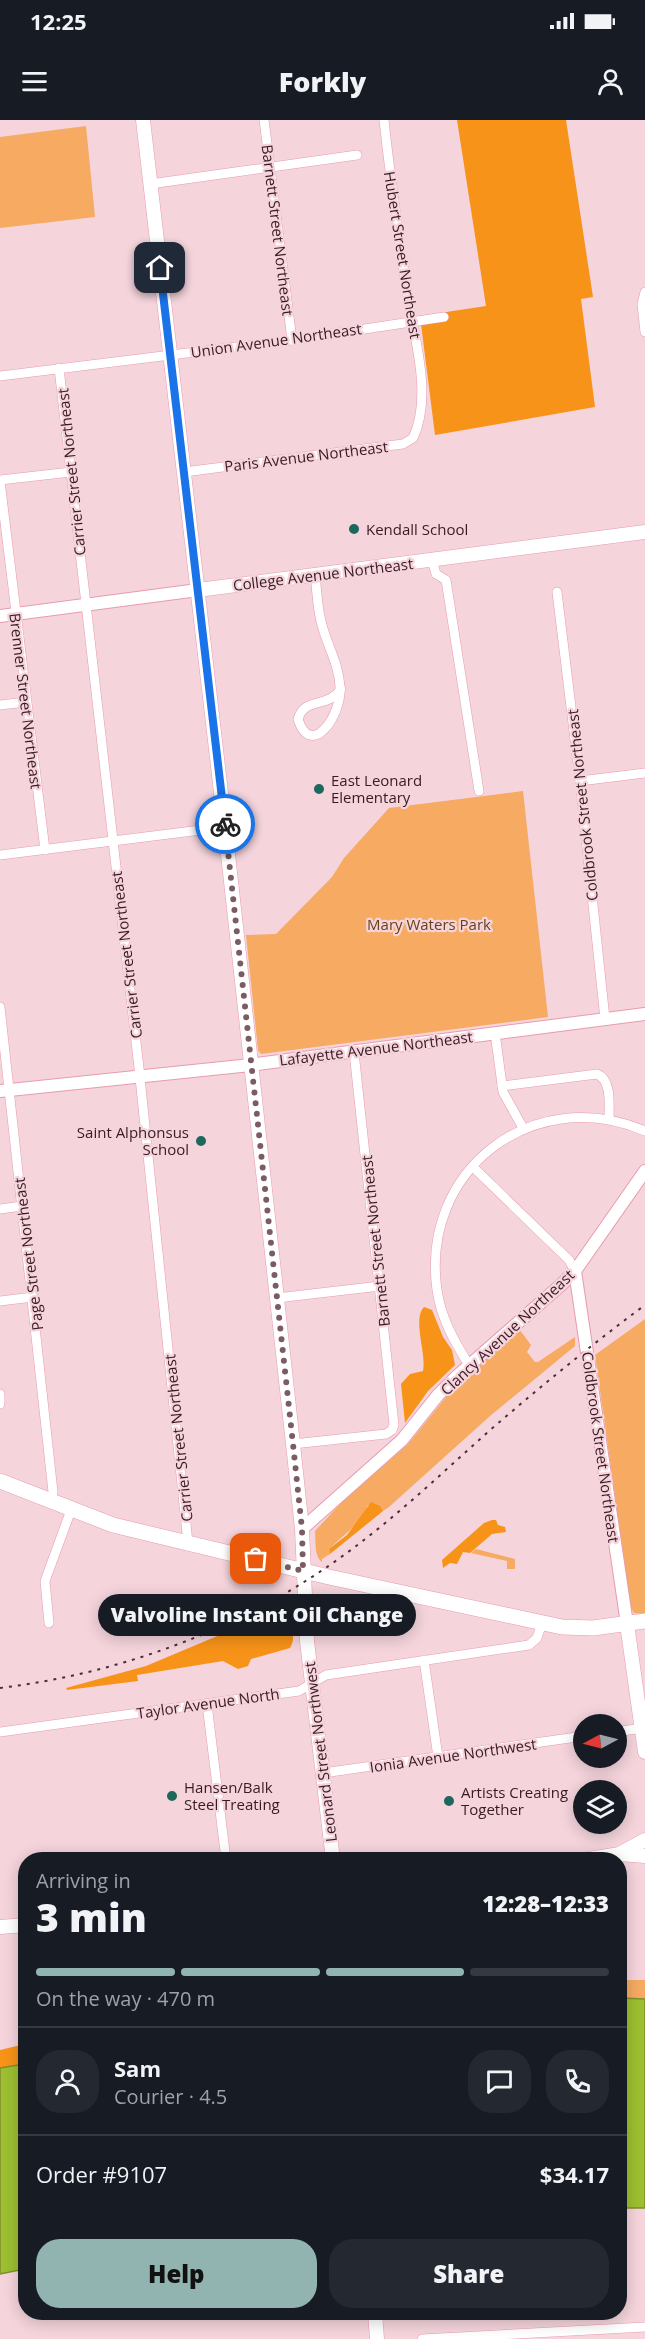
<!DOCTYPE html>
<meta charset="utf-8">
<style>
body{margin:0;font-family:"Open Sans",sans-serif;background:#242831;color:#f1f3f6;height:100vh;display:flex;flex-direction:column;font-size:22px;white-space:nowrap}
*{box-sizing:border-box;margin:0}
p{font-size:20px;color:#9ea1a6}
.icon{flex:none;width:33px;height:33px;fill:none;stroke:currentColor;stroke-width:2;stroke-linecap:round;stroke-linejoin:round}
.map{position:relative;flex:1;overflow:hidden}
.panel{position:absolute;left:18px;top:1732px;width:609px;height:468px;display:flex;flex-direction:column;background:#171b24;border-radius:24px;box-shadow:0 3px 15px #0003}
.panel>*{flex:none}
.needle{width:39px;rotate:263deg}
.tools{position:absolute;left:573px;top:1594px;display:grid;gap:12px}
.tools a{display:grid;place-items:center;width:54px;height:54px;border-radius:50%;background:#171b24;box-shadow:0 3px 15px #0003;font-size:30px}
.pin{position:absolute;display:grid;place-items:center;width:51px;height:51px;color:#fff;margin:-26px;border-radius:12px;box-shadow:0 3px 9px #0006}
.courier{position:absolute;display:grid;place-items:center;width:60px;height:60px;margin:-30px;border:4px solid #1a73e8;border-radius:50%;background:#fff;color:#222;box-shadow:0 2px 8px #0007}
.bubble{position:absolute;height:42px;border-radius:21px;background:#171b24;box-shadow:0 3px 15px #0003;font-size:20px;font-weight:800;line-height:42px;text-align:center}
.headline em{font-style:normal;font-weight:800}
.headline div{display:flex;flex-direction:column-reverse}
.headline{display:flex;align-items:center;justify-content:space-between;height:102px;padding:0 18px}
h1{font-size:39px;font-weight:800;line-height:45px}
.bar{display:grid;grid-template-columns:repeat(4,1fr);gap:9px 6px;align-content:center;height:72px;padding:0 18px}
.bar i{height:8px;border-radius:4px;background:#363941}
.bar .on{background:#92b4b1}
.bar p{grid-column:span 4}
.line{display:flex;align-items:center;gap:15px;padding:0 18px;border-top:2px solid #363941}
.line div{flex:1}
.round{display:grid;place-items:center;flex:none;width:63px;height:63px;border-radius:24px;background:#242831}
.button{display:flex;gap:12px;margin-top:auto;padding:12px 18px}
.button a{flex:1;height:69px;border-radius:24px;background:#92b4b1;color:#111;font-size:24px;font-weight:800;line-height:69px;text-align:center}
.button a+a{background:#242831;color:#f1f3f6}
.status{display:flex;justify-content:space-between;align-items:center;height:42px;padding:0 30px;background:#171b24;direction:ltr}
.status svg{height:16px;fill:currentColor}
header{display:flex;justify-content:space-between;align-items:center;height:78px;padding:0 18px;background:#171b24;font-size:27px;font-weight:800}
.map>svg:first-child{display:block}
.green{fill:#f6aa62}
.forest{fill:#f79318}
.water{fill:#9dbf31;stroke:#7f8e2d;stroke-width:1.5}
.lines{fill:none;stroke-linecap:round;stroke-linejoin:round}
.minor-casing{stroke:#e89baf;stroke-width:10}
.tertiary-casing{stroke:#e89baf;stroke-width:14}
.secondary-casing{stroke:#e89baf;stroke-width:15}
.primary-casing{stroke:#e89baf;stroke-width:16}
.minor{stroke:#fff;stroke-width:9}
.tertiary{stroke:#fff;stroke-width:12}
.secondary{stroke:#fff;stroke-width:14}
.primary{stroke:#fff;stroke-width:15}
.rail{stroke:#4d2e37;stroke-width:2;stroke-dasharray:3 6;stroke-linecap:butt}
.done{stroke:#7b5c64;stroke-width:6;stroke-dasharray:0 10.8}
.route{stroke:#1a73e8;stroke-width:8}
.poi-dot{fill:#1e675d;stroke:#f5d4dc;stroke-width:2}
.labels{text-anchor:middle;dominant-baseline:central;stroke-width:4.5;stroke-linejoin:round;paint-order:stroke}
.street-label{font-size:15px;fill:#391b24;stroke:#f5d4dc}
.poi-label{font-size:15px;fill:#391b24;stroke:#f5d4dc;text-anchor:start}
.park-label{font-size:15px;fill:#694017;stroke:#f5d4dc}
</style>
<div class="status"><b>12:25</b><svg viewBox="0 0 49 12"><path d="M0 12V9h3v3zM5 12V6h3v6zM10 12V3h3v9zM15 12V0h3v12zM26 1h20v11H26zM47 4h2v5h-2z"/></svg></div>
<header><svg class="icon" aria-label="menu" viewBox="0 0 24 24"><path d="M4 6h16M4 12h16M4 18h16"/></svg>Forkly<svg class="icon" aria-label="person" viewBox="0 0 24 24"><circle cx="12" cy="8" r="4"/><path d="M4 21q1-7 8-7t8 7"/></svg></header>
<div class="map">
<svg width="645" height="2219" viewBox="0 0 645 2219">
<rect width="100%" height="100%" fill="#f5d4dc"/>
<g class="green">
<polygon points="86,6 95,97 0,108 0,17"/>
<polygon points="523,671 548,897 261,934 258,930 246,815 276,814 332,757 344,738 389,688"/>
<polygon points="645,1199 645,1494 634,1493 631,1488 595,1235"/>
<path d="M519 1209 531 1225 527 1232 535 1242H538L575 1217V1226L490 1296 389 1387 383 1391 379 1386 368 1385C360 1405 343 1415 329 1429L330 1434 322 1439V1442C314 1436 316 1421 315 1411L342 1382 408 1324 455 1266Z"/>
<polygon points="476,1429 515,1439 515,1449 507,1449 507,1441 471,1433"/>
<polygon points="620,1860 645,1860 645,1879 620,1878"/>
</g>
<g class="forest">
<polygon points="457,0 566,0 593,177 581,179 595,287 435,315 420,196 486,186"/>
<path d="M424 1187 432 1190 443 1217 452 1230 455 1245 428 1271 405 1303 401 1264 410 1254 423 1251C427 1235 412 1199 424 1187Z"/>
<polygon points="371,1382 380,1386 383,1391 330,1434 329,1429 347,1415"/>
<polygon points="492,1400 496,1400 498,1405 505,1407 506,1412 492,1414 470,1433 463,1432 457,1444 450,1443 443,1448 442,1440 484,1403"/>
<path d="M253 1501C263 1513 273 1508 287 1505 294 1513 295 1519 290 1528L251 1539 248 1546 238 1549 223 1541 137 1555 138 1561 67 1570 66 1568 146 1546Z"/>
<polygon points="25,1924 25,1944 0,1948 0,1930"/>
</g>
<g class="water">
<polygon points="620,1878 645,1879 645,2088 620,2088"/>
<polygon points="25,1944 25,2149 0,2154 0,1948"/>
</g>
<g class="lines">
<defs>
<g id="minor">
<polyline points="264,0 292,220"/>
<polyline points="150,64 357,35"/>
<polyline points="645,172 642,184 645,212"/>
<polyline points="59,248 139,948 188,1423"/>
<polyline points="0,256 292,220 444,197"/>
<path d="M184 352 403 324 413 318C433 276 414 217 407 173 399 116 390 58 384 0"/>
<polyline points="0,360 71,352"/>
<polyline points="0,361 45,730"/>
<polyline points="432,440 436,454 446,460 479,671"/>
<path d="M315 455C317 470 317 486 321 501 326 524 339 543 340 567 342 595 311 640 298 599 305 576 328 589 341 569"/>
<polyline points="557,472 580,661 605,899"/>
<polyline points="0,585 26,582"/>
<polyline points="580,661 645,653"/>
<polyline points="0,735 225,707"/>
<polyline points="0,887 53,1372 50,1381"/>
<polyline points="495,913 503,972 523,1008"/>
<path d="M502 966 597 954C612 960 609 985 609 999"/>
<polyline points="473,1047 569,1140 575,1151"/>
<polyline points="0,1089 22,1086"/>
<polyline points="277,1178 380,1166"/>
<polyline points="0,1181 33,1177"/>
<path d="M469 1245C454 1221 441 1198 437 1170 420 1050 533 963 645 1011"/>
<polyline points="0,1274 0,1284"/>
<polyline points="293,1324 386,1314 392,1310 394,1305 354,932"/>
<polyline points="49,1503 45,1461 71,1390"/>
<polyline points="424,1540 438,1637"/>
<polyline points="207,1584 226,1740"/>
<polyline points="0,1612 299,1571 326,1555 529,1525 537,1518 542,1503"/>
<polyline points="616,1612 642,1608"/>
<polyline points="323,1653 584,1616"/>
<polyline points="422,2219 645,2207"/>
</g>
<g id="tertiary">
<polyline points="0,496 198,470"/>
<polyline points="0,971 241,946 645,894"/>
<polyline points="575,1151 627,1504"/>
<polyline points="302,1409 402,1320 438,1275 456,1257 562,1164 575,1151 645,1051"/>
</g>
<g id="secondary">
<polyline points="143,0 225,707 293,1324 302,1409 307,1521 333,1740"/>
<polyline points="198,470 645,412"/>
<polyline points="627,1504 645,1632"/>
<polyline points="621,1733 645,1720"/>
<polyline points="583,1740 620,1734 645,1736"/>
<polyline points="0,1807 26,1805"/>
<polyline points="375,2193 377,2219"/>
</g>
<polyline id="primary" points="0,1361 113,1405 329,1457 562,1507 593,1508 645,1501"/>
</defs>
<use href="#minor" class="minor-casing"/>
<use href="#tertiary" class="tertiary-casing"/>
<use href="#secondary" class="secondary-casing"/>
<use href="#primary" class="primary-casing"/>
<use href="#minor" class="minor"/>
<use href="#tertiary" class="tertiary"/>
<use href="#secondary" class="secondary"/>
<use href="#primary" class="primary"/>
<path class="rail" d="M0 1568C123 1553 244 1508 344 1435 395 1398 442 1353 489 1311 540 1267 591 1225 645 1185"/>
</g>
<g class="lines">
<polyline class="done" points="225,704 293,1324 302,1409 303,1451 256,1439"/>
<polyline class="route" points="160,148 225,704"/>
</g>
<g class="poi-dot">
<circle cx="354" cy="409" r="6"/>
<circle cx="319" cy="669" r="6"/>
<circle cx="201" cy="1021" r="6"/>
<circle cx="172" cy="1676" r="6"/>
<circle cx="449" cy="1681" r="6"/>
</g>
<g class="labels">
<g class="street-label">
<text transform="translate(278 110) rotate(83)">Barnett Street Northeast</text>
<text transform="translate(403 135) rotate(81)">Hubert Street Northeast</text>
<text transform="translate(276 220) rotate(-8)">Union Avenue Northeast</text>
<text transform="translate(306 336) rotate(-7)">Paris Avenue Northeast</text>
<text transform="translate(71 352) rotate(-96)">Carrier Street Northeast</text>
<text transform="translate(323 454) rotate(-7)">College Avenue Northeast</text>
<text transform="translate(26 581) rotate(83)">Brenner Street Northeast</text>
<text transform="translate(582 685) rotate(-96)">Coldbrook Street Northeast</text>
<text transform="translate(126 835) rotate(-97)">Carrier Street Northeast</text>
<text transform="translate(376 928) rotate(-7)">Lafayette Avenue Northeast</text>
<text transform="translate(375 1121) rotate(-96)">Barnett Street Northeast</text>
<text transform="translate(28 1134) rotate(-97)">Page Street Northeast</text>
<text transform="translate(507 1212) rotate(-43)">Clancy Avenue Northeast</text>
<text transform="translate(178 1318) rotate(-96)">Carrier Street Northeast</text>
<text transform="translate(601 1327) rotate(82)">Coldbrook Street Northeast</text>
<text transform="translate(208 1583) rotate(-8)">Taylor Avenue North</text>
<text transform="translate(320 1632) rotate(-97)">Leonard Street Northwest</text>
<text transform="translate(453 1635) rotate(-8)">Ionia Avenue Northwest</text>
</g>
<g class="poi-label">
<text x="366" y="409">Kendall School</text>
<text x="331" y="660">East Leonard<tspan x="331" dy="17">Elementary</tspan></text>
<text x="189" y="1012" text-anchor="end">Saint Alphonsus<tspan x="189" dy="17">School</tspan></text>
<text x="184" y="1667">Hansen/Balk<tspan x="184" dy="17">Steel Treating</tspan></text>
<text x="461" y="1672">Artists Creating<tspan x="461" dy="17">Together</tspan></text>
</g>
<g class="park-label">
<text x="429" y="804">Mary Waters Park</text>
</g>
</g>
</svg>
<div class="tools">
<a><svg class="needle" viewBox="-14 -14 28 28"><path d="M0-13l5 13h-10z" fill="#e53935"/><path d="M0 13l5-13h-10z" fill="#9ea1a6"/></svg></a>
<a><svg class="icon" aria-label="layers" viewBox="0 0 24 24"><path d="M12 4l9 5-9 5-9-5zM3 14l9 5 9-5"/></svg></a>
</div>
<div class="pin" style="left:256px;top:1439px;background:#ea580c"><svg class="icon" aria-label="bag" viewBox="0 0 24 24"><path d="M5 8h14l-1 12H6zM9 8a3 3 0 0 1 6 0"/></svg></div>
<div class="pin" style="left:160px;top:148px;background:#1f2937"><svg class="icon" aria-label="home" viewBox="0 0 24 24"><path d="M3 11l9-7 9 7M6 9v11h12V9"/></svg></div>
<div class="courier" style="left:225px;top:704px"><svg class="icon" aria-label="bike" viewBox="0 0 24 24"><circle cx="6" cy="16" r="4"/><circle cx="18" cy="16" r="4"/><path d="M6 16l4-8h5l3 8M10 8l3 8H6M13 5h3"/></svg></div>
<div class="bubble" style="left:98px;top:1474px;width:318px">Valvoline Instant Oil Change</div>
<section class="panel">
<div class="headline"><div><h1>3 min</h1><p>Arriving in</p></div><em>12:28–12:33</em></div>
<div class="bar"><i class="on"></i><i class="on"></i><i class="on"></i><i></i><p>On the way · 470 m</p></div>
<div class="line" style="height:108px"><a class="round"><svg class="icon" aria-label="person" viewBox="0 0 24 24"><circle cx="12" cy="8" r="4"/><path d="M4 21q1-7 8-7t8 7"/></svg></a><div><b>Sam</b><p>Courier · 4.5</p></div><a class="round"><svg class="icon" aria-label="chat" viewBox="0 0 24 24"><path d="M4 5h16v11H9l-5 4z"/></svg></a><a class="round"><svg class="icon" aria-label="phone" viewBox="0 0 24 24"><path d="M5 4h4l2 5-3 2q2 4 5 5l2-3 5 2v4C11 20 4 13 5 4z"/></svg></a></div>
<div class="line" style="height:78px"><div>Order #9107</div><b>$34.17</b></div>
<div class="button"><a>Help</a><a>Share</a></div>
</section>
</div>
